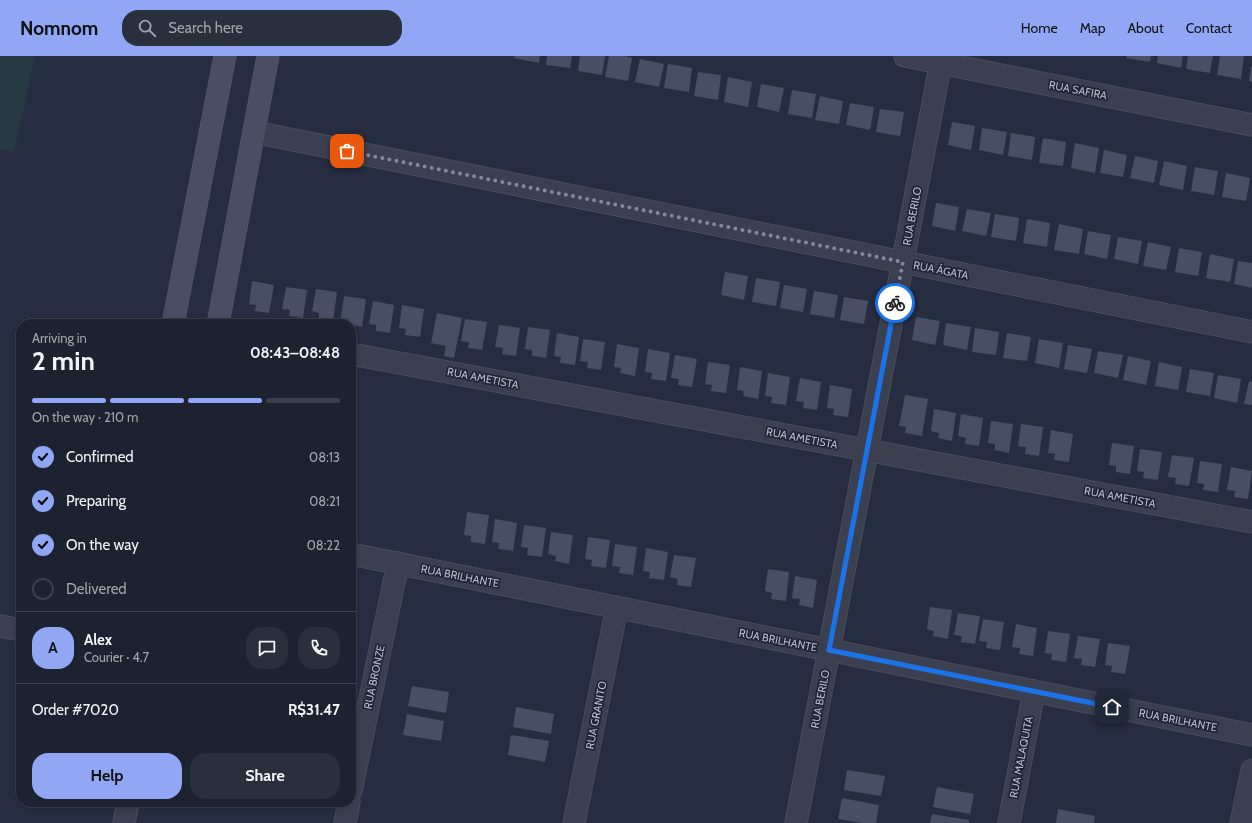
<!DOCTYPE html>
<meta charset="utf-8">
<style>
body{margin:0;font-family:Cabin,sans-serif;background:#292f3c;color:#f1f3f6;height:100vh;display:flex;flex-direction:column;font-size:15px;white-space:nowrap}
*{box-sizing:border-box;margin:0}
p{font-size:13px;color:#a0a4ab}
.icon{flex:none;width:22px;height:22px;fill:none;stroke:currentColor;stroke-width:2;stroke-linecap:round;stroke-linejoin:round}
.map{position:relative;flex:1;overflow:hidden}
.drawer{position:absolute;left:16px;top:263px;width:340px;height:488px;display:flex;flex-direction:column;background:#1c2230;border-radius:16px;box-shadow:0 2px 6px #0003,0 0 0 1px #3a3f4c}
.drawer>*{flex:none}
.pin{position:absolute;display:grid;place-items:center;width:34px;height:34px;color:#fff;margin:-17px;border-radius:8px;box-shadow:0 2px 6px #0006}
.courier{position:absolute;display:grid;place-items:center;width:40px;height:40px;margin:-20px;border:3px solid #1a73e8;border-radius:50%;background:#fff;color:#222;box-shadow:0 1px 5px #0007}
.summary em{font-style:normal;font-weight:700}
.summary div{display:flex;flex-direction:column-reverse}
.summary{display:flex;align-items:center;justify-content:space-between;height:68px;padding:0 16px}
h1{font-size:26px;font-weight:700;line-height:30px}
.bar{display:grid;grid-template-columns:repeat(4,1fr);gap:6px 4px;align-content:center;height:48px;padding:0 16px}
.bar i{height:5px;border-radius:3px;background:#3a3f4c}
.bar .active{background:#91a7f5}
.bar p{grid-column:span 4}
.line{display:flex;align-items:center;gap:10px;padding:0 16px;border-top:1px solid #3a3f4c}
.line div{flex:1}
.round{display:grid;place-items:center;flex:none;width:42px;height:42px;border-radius:16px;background:#292f3c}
ol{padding:0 16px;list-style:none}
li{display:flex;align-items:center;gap:12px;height:44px}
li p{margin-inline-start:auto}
li .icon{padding:4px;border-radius:50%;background:#91a7f5;color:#111;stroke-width:4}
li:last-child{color:#a0a4ab}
li i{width:22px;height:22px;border:2px solid #3a3f4c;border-radius:50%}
.action{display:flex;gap:8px;margin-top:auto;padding:8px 16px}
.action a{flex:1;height:46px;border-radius:16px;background:#91a7f5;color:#111;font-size:16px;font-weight:700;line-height:46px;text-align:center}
.action a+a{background:#292f3c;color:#f1f3f6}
header{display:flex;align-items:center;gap:24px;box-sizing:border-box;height:56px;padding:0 20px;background:#91a7f5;color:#111}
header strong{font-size:19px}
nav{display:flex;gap:22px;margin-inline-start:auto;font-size:14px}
.search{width:280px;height:36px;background:#292f3c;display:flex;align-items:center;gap:10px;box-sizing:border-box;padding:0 14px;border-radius:16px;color:#a0a4ab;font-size:15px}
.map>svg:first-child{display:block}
.green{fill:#283a41}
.building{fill:#484e64}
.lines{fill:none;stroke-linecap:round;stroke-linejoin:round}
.street-casing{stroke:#555b6a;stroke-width:23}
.secondary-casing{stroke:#555b6a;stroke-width:23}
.street{stroke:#3b4050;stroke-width:22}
.secondary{stroke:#494e63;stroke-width:22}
.done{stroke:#84899a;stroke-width:4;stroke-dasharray:0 7.2}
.route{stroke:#1a73e8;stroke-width:5}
.labels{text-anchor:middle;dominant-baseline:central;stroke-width:3.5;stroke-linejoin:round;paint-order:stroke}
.street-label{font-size:11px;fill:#b7bbca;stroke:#1f2535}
</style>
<header>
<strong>Nomnom</strong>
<div class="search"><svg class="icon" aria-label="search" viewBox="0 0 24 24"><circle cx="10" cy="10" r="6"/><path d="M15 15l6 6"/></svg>Search here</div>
<nav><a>Home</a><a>Map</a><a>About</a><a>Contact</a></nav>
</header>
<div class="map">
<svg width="1252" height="767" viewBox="0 0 1252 767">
<rect width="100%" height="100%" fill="#262d40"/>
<polygon class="green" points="0,0 35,0 14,96 0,93"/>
<g class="building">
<polygon points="515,0 540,0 539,7 514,2"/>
<polygon points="547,0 572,0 570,12 546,9"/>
<polygon points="580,0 605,0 602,19 578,15"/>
<polygon points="609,0 624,0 632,2 628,25 605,21"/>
<polygon points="1127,0 1151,0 1150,6 1126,2"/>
<polygon points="1158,0 1183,0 1181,12 1157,7"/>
<polygon points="1188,0 1213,0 1210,17 1186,13"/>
<polygon points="1220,0 1244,0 1241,23 1217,19"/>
<polygon points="640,3 664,8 659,31 635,26"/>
<polygon points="668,8 692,12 689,36 664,32"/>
<polygon points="1251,11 1252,11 1252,26 1249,25"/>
<polygon points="698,16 721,19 718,44 694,40"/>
<polygon points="728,21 752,26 748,51 724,46"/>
<polygon points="761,28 784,32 779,56 757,51"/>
<polygon points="792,34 816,38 812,62 788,58"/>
<polygon points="820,40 843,45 839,68 815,64"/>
<polygon points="850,47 874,51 870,74 846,69"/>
<polygon points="880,53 904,56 900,80 876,76"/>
<polygon points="952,66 975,70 971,94 948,89"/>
<polygon points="982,72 1007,76 1003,99 979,94"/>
<polygon points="1011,77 1035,81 1032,104 1008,100"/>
<polygon points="1043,82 1066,86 1063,110 1039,107"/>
<polygon points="1075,87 1099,92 1095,117 1071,112"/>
<polygon points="1104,94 1127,99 1123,121 1100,117"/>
<polygon points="1135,100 1158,105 1154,127 1130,122"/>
<polygon points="1164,105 1187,110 1183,134 1159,129"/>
<polygon points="1195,111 1218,115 1214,139 1191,135"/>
<polygon points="1226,117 1250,122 1246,145 1222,141"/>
<polygon points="936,147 959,151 955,175 932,170"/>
<polygon points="967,153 991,157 986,180 962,175"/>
<polygon points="995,158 1019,162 1016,185 991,181"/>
<polygon points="1027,163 1050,167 1047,191 1023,187"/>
<polygon points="1059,168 1083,173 1079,198 1054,194"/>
<polygon points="1088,175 1111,179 1107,203 1084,198"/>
<polygon points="1118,181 1142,185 1138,208 1114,203"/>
<polygon points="1148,186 1171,191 1166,214 1143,210"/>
<polygon points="1179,192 1202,196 1198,220 1175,216"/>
<polygon points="1210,198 1234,203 1230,226 1206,222"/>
<polygon points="1238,205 1252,207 1252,232 1234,228"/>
<polygon points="725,216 748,220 744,244 721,239"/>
<polygon points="756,222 780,226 776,250 752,246"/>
<polygon points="252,225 274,229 269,257 255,255 256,249 249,248"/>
<polygon points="784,229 807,233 803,256 780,252"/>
<polygon points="286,231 307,234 303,262 289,260 290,254 282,253"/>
<polygon points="316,233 337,236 333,265 319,262 319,257 312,255"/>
<polygon points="814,235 838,239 834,262 810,258"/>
<polygon points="344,240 366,243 362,271 348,268 348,263 341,262"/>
<polygon points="844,241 868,245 864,268 840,264"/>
<polygon points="373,245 394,249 390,277 376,275 376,269 369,268"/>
<polygon points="402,249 424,253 420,281 405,279 406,273 399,272"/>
<polygon points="437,257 462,262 454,302 444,300 446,290 431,287"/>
<polygon points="916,261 940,265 935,289 912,284"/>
<polygon points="465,263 487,266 482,294 468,292 469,286 461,285"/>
<polygon points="946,267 971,271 967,294 943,289"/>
<polygon points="499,269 520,272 516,300 502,298 503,292 495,291"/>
<polygon points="528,271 550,274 546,302 532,300 532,294 525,293"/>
<polygon points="975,272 999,276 996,299 972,296"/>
<polygon points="557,277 579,281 575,309 560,307 561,301 554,300"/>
<polygon points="1007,277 1031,281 1027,305 1003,302"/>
<polygon points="583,283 605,286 601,314 587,312 588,306 580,305"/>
<polygon points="1039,283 1063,287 1059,312 1035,307"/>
<polygon points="617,288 639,292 635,320 620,317 621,312 614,311"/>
<polygon points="1068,289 1092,293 1087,317 1064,313"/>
<polygon points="648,293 670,297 666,325 651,323 652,317 645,316"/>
<polygon points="1098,295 1123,299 1118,322 1094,317"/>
<polygon points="675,299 697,303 692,331 678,329 679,323 671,322"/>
<polygon points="1128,300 1151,305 1146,329 1123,324"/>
<polygon points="708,306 730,309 726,337 711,335 712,329 705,328"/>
<polygon points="1159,306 1182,311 1178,334 1155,330"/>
<polygon points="740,311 762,315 758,343 743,340 744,335 737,334"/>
<polygon points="1190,313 1214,317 1210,340 1186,336"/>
<polygon points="768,317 790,321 786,349 771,347 772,341 765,340"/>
<polygon points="1218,319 1241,323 1237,347 1214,342"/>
<polygon points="800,322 821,326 817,354 803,352 804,346 796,345"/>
<polygon points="1249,325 1252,326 1252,349 1244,348"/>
<polygon points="830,329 852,333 848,361 833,359 834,353 827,352"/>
<polygon points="905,339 928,343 922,380 905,377 906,371 899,370"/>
<polygon points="934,353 956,357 952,385 938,382 939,377 931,375"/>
<polygon points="961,358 983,362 979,390 965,388 966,382 958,380"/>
<polygon points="991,365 1013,368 1009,397 995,394 995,388 988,387"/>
<polygon points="1021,368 1043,371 1039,400 1025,398 1026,391 1018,390"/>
<polygon points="1051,374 1073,378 1069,406 1054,404 1055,398 1048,397"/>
<polygon points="1112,387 1134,390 1130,418 1116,416 1116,410 1109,409"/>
<polygon points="1140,393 1162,396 1158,424 1143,422 1144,416 1137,415"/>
<polygon points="1172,399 1194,402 1189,430 1175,428 1176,422 1168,421"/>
<polygon points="1200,405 1222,408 1218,436 1203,434 1204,428 1197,427"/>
<polygon points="1231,411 1252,415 1248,443 1234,441 1235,435 1227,434"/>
<polygon points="467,456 489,459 485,488 471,486 471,480 464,479"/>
<polygon points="495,463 517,467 513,495 498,493 499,487 492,486"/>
<polygon points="524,469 546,472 542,501 527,499 528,492 521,491"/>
<polygon points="551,476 573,479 569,508 555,505 556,500 548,498"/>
<polygon points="588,481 610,484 606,512 591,510 592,504 585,503"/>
<polygon points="615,488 637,491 633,519 619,517 620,511 612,510"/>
<polygon points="646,492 668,496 664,524 649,522 650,516 643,515"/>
<polygon points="674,499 696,502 691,531 677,529 678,523 670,521"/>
<polygon points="768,513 789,516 786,545 771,543 772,537 765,535"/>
<polygon points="795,520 817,524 813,552 799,549 800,543 792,542"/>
<polygon points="930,551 952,554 948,583 933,580 934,575 927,573"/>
<polygon points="958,557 980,560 975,588 961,586 962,580 954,579"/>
<polygon points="983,563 1004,566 1000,594 986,592 987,586 979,585"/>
<polygon points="1016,568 1037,572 1033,600 1019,598 1020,592 1012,591"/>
<polygon points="1048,575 1070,578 1066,606 1051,604 1052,598 1045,597"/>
<polygon points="1078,580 1100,583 1095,611 1081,609 1082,603 1074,602"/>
<polygon points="1108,587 1130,590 1125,618 1111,616 1112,610 1105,609"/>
<polygon points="412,630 449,636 446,657 408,650"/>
<polygon points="516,651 554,658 551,678 513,671"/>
<polygon points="407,658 444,665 441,685 403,679"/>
<polygon points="511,679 549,685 545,706 508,699"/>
<polygon points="847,714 885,720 881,740 844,734"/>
<polygon points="937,731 974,738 970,758 933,751"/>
<polygon points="842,742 879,749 876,767 863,767 838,763"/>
<polygon points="1058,753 1095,760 1094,767 1056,767"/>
<polygon points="932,758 969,764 969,767 930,767"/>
</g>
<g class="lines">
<defs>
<g id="street">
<polyline points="905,0 1252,69"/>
<polyline points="254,76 1252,276"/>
<polyline points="351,298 1252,466"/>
<polyline points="351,498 1252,679"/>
<polyline points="0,570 21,574"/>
<polyline points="351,735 398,507"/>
<polyline points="124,767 128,746"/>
<polyline points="345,767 349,746"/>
<polyline points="574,767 617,551"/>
<polyline points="796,767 942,0"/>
<polyline points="1009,767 1034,635"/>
<polyline points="1241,767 1252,714"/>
</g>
<g id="secondary">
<polyline points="173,268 225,0"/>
<polyline points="218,268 268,0"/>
</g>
</defs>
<use href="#street" class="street-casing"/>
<use href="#secondary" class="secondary-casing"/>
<use href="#street" class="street"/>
<use href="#secondary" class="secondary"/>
</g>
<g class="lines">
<polyline class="done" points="347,95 903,206 895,247"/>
<polyline class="route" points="895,247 829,594 1112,651"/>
</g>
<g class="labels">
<g class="street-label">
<text transform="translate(1078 34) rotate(11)">RUA SAFIRA</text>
<text transform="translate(912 160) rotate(-79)">RUA BERILO</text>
<text transform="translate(941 214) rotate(11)">RUA ÁGATA</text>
<text transform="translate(483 322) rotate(11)">RUA AMETISTA</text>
<text transform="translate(802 382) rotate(11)">RUA AMETISTA</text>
<text transform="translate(1120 441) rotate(11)">RUA AMETISTA</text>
<text transform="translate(460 520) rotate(11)">RUA BRILHANTE</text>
<text transform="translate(778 584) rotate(11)">RUA BRILHANTE</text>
<text transform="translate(374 621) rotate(-78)">RUA BRONZE</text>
<text transform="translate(820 643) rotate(-79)">RUA BERILO</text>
<text transform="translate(596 659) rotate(-79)">RUA GRANITO</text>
<text transform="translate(1178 664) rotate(11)">RUA BRILHANTE</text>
<text transform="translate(1021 701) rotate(-79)">RUA MALAQUITA</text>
</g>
</g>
</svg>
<div class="pin" style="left:347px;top:95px;background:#ea580c"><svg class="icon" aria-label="bag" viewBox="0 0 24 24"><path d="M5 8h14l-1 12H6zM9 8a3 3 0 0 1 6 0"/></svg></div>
<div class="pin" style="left:1112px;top:651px;background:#1f2937"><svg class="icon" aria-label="home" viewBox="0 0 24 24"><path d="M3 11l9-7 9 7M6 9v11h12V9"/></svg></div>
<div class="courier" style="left:895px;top:247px"><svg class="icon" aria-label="bike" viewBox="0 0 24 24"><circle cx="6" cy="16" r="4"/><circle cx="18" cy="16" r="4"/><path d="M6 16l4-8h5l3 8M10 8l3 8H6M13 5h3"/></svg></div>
<section class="drawer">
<div class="summary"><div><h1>2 min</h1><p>Arriving in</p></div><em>08:43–08:48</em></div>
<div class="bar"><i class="active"></i><i class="active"></i><i class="active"></i><i></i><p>On the way · 210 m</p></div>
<ol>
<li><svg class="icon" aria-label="check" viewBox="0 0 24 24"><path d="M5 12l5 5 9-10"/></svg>Confirmed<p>08:13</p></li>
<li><svg class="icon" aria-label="check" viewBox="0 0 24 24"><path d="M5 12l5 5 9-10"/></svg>Preparing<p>08:21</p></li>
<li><svg class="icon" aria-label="check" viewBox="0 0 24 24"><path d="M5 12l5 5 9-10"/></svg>On the way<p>08:22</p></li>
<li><i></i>Delivered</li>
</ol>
<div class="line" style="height:72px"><b class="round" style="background:#91a7f5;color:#111">A</b><div><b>Alex</b><p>Courier · 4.7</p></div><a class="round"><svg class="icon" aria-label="chat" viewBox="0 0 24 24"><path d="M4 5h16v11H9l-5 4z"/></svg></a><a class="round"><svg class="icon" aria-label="phone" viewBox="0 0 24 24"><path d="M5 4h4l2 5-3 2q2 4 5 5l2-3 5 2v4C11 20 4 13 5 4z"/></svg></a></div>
<div class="line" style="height:52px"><div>Order #7020</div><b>R$31.47</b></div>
<div class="action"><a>Help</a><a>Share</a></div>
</section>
</div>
